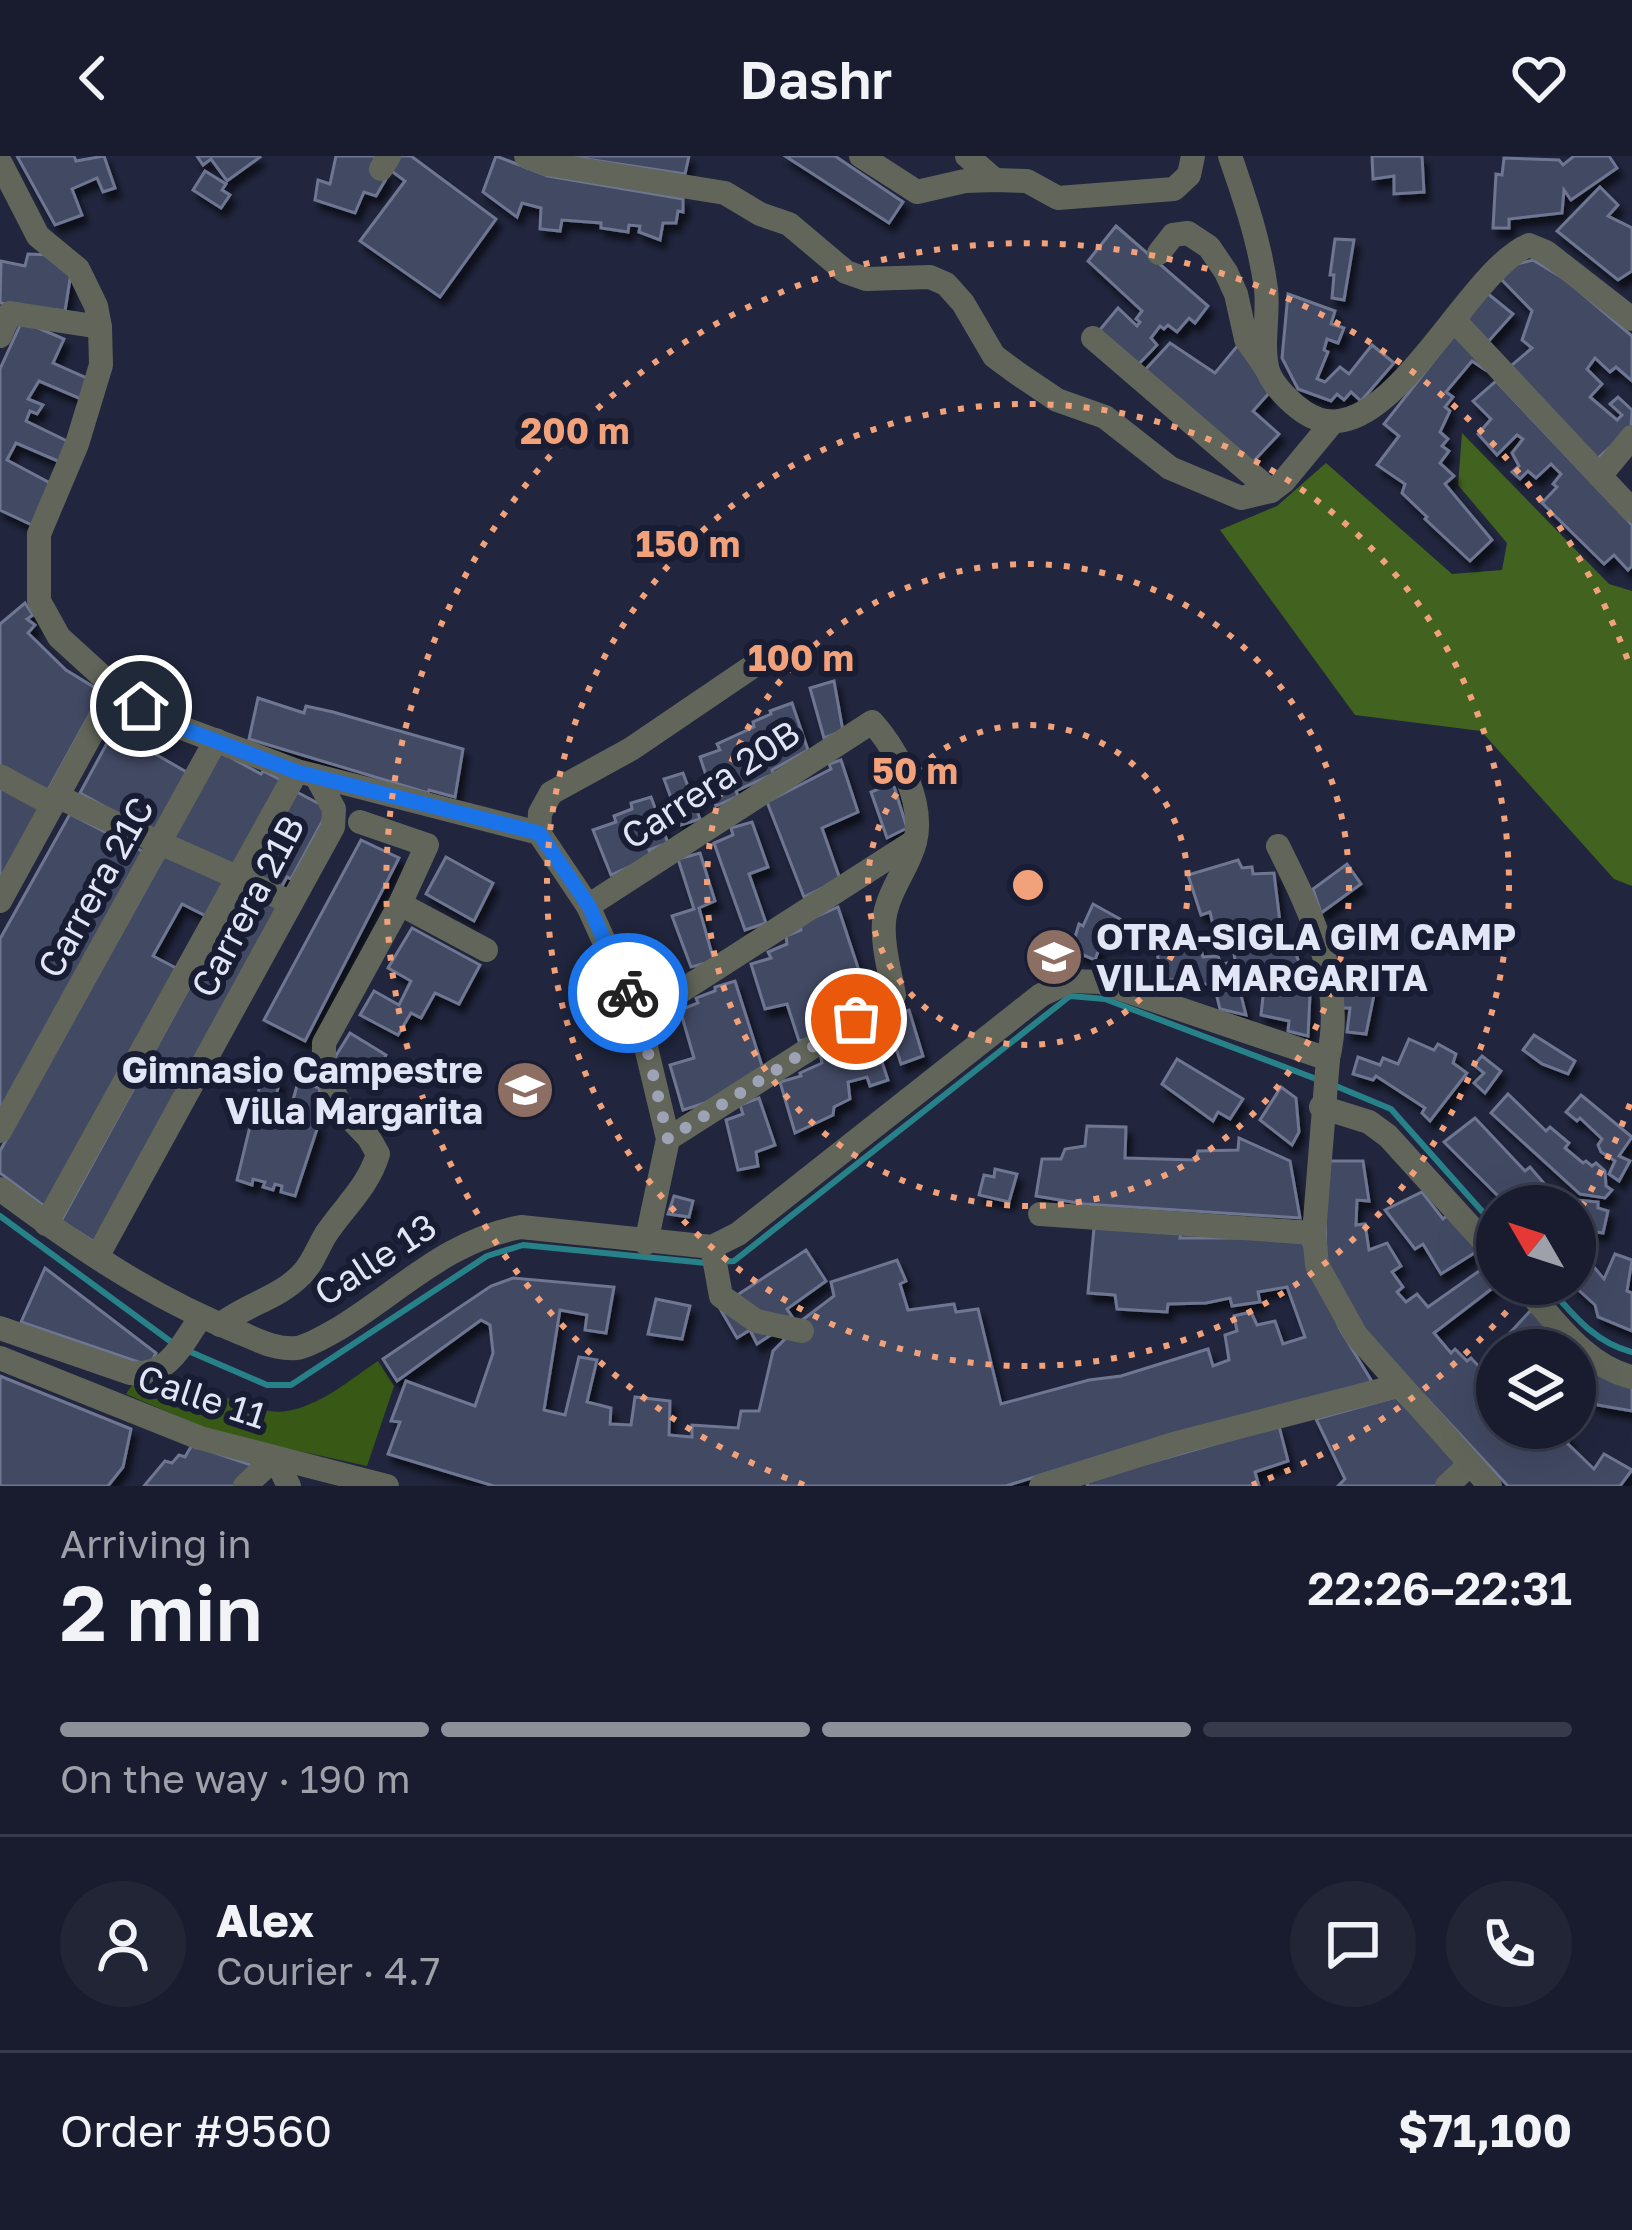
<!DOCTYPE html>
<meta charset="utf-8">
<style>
body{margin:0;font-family:"Golos Text",sans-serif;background:#222536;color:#f1f3f6;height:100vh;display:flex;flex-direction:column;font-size:45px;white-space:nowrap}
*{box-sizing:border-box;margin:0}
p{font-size:39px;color:#9fa1aa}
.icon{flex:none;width:66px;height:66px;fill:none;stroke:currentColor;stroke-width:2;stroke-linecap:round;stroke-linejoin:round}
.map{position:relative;height:1330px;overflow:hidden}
.panel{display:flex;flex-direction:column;background:#191c2e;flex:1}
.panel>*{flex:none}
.needle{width:78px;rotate:309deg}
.tools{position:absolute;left:1476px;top:1029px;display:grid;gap:24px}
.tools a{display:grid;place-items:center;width:120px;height:120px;border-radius:50%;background:#191c2e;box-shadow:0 12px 48px #0002,0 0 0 3px #373a4a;font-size:60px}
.pin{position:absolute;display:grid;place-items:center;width:102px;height:102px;color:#fff;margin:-51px;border:6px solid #fff;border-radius:50%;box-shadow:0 3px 12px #0007}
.courier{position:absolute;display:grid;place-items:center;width:120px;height:120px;margin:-60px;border:9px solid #1a73e8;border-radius:50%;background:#fff;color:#222;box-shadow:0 3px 15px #0007}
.headline em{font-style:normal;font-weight:600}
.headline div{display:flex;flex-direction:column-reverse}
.headline{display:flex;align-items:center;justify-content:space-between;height:204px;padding:0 60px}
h1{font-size:78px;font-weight:600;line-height:90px}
.bar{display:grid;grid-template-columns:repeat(4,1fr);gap:18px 12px;align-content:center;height:144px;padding:0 60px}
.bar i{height:15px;border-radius:9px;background:#373a4a}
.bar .current{background:#8c9099}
.bar p{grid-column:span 4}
.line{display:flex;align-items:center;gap:30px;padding:0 60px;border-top:3px solid #373a4a}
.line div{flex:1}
.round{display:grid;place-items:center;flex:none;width:126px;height:126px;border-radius:63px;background:#222536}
header{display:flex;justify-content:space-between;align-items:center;height:156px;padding:0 60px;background:#191c2e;font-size:54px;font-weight:600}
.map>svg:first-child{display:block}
.green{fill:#385915}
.forest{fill:#41631f}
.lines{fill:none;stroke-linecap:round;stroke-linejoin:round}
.stream{stroke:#278189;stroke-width:6}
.building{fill:#434963;stroke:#6e7692;stroke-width:3;filter:url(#shadow)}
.minor{stroke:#62665a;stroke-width:24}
.done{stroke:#9ea2b5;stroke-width:12;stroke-dasharray:0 21.6}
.route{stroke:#1a73e8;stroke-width:15}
.ring{fill:none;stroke:#f1a27b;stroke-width:6;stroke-dasharray:6 12}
.labels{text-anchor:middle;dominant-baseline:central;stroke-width:12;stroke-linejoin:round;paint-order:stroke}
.street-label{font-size:36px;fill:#e1e5f5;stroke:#181d33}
.poi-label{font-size:36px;font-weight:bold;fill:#e1e5f5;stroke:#181d33;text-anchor:start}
.centre{fill:#f1a27b;stroke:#181d33;stroke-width:6}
.ring-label{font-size:36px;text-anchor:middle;font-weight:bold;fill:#f1a27b;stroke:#181d33;stroke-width:12;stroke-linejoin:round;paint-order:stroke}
</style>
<header><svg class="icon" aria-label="back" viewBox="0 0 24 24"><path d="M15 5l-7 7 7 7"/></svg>Dashr<svg class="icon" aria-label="heart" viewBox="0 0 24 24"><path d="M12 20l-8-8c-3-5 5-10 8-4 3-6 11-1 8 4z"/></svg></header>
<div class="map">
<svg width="1632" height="1330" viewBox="0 0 1632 1330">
<defs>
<filter id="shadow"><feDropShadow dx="5" dy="8" stdDeviation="3" flood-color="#0009"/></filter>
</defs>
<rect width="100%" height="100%" fill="#21263e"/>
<path class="green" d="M378 1205 394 1230 367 1310 214 1276 126 1238 132 1229 160 1228 172 1218C201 1229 258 1261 287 1255 320 1250 351 1223 378 1205Z"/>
<polygon class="forest" points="1462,277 1609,428 1632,435 1632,730 1614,723 1481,575 1355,559 1220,374 1277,350 1326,307 1452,418 1502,414 1507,387 1458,329"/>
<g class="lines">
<g class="stream">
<polyline points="1331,928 1391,953 1497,1072"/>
<polyline points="0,1060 174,1188"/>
<polyline points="719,1106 734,1105 1070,840 1105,843 1319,924"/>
<path d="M1546 1128C1572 1157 1593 1186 1632 1196"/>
<polyline points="186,1194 267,1229 291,1229 487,1100 523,1089 706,1107"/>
</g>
</g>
<g class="building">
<polygon points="17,0 74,0 76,5 104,0 115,32 103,36 97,22 72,33 82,59 55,69"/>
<polygon points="197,0 259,0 260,1 227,25 211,3 203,9"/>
<polygon points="336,0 380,0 386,23 376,40 364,36 355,57 315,44 318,24 330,28"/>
<polygon points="400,0 411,0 496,63 440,141 360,85 405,25 390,14"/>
<polygon points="496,0 548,20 683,43 683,56 678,55 676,67 663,67 660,84 639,76 640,70 629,69 628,76 601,72 601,67 562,64 560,75 540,73 541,52 522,47 517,61 483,36"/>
<polygon points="566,0 689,0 685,18"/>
<polygon points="785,0 835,0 903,46 889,67"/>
<polygon points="1372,0 1422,0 1424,36 1394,38 1394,20 1373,23"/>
<polygon points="1574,0 1609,0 1617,12 1571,44 1564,34 1562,57 1509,63 1509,72 1493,72 1496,18 1502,19 1504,2 1559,4 1563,9"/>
<polygon points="205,15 226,28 222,34 230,39 221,52 193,34"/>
<polygon points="1600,31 1618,49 1608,60 1632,72 1632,115 1618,124 1557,75"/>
<polygon points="1116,70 1208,150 1195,167 1189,162 1177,176 1168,169 1164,173 1160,170 1151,182 1157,189 1137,210 1098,176 1118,152 1137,170 1140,166 1136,163 1142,155 1088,105"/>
<polygon points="1335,83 1354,84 1344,144 1332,142 1334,119 1330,119"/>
<polygon points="28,98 51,99 71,117 65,155 0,147 1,105 25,110"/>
<polygon points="1533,104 1566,124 1632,180 1632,225 1616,211 1610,216 1595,202 1587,213 1602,228 1590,241 1617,264 1622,259 1610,248 1618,241 1632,254 1631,272 1597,303 1506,214 1532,192 1522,184 1532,155 1498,120 1513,109"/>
<polygon points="1487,137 1513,158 1486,188 1462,170"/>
<polygon points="1288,138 1335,155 1331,168 1344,172 1338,187 1327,183 1324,194 1328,196 1317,223 1325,226 1340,211 1349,218 1372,189 1394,207 1361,245 1351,236 1344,244 1337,238 1331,245 1298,233 1282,202"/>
<polygon points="22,165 64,183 53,207 89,223 81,243 39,225 28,243 43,249 37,258 30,255 26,265 67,285 60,306 16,287 7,304 50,327 32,369 0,354 0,213"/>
<polygon points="1458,174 1487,215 1472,205 1446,236 1453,241 1445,251 1450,255 1440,276 1448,283 1442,290 1449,295 1440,307 1454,320 1445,328 1492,384 1470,405 1425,363 1427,361 1402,337 1405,328 1377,309 1399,280 1384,268"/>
<polygon points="1170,187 1215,217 1239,188 1269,237 1253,255 1279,278 1252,307 1144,215"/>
<polygon points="1496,225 1632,369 1632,410 1628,414 1614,399 1604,408 1542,347 1557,331 1553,328 1561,318 1551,308 1536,322 1528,315 1520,323 1512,316 1519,310 1512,297 1523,283 1517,279 1497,299 1478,278 1491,263 1473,245"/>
<polygon points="25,447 33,459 27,463 35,469 28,477 66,514 102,536 48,634 0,610 0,468"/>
<polygon points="834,525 843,575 824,582 810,532"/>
<polygon points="258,542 304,557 306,550 333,556 463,593 455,641 429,634 428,637 249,583"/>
<polygon points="792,547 808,594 772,614 773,618 736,635 738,640 716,650 700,601 720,594 717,588 754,571 753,566 771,558 770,555"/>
<polygon points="125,554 161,575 150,595 190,618 155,678 80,637"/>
<polygon points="217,594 261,618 263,615 283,625 235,709 171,685"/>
<polygon points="841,604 858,656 822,672 840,723 804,741 767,646 831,613 829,608"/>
<polygon points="683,617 700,663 681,669 664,623"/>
<polygon points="893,627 907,672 887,682 871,636"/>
<polygon points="0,629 41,652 0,723"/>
<polygon points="293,634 329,653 291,723 287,721 281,732 252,716"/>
<polygon points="651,641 668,687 649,694 651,701 611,719 593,674 616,666 614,660 632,653 631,647"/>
<polygon points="70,658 146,697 0,959 0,783"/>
<polygon points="752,666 768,711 749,718 766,767 745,774 714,687 733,679 731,672"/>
<polygon points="361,684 399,702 305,885 264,864"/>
<polygon points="700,697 715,745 699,752 714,805 691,811 672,760 694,753 678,703"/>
<polygon points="164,700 227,725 206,760 182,748 153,800 180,814 48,1053 0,1017 0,995"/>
<polygon points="446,701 493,727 474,765 426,738"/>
<polygon points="1238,704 1242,712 1252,711 1253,718 1274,717 1283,791 1294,792 1310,839 1308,880 1288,875 1289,865 1261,859 1265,822 1256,821 1255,827 1238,827 1246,859 1220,853 1214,829 1164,823 1153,784 1198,783 1203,801 1218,800 1221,808 1235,806 1233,786 1223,788 1221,776 1215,777 1210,756 1201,759 1188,719"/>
<polygon points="1347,708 1361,728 1321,757 1313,733"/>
<polygon points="244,731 280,750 96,1087 61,1065"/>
<polygon points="1093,748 1129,768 1117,789 1103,782 1095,804 1071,794 1079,768 1083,770"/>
<polygon points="838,751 867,839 833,850 837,865 816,871 818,881 799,885 787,848 765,853 751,808 771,802 768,796 787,788 786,780 801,774 800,768"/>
<polygon points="412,772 480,809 459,848 435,837 421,862 411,857 398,879 360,859 374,835 399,849 411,825 388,812"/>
<polygon points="735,825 763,913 705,947 683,954 670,909 694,902 680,854 698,847 696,842 715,835 715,831"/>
<polygon points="1341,829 1376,829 1366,878 1347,876 1350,852 1341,852"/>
<polygon points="909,854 923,900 901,908 886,860"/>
<polygon points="350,877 386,899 371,927 332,906"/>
<polygon points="873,879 888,924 870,930 867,921 848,926 850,943 834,951 833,959 795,977 780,926 801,920 800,917 822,907 820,898 836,894 836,890"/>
<polygon points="1534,879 1575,905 1568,918 1542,908 1523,894"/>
<polygon points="1409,883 1434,894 1438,888 1456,898 1453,907 1467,917 1430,965 1422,957 1425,952 1376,920 1373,924 1353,918 1358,901 1380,909 1383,902 1398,908"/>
<polygon points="1482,900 1501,915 1485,937 1474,927 1484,917 1474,909"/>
<polygon points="1177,903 1243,943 1230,963 1218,956 1213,965 1162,928"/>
<polygon points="262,921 280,924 272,956 296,963 300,946 293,944 298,926 320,932 314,968 318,970 295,1040 281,1036 282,1030 275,1028 273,1034 263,1031 265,1026 253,1023 252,1029 237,1024"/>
<polygon points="1281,931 1296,942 1299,976 1292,989 1260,964"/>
<polygon points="1508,938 1546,975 1550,971 1569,987 1565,992 1583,1007 1586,1005 1592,1010 1596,1007 1605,1015 1606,1030 1612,1034 1605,1042 1580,1038 1491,957"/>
<polygon points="1581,939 1632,981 1619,1000 1630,1005 1619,1025 1609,1018 1615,1005 1601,996 1598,989 1602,983 1580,962 1577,965 1566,956"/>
<polygon points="759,942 775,989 756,996 758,1010 738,1014 726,964 743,958 740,949"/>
<polygon points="1475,962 1525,1015 1530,1011 1554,1039 1550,1043 1558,1050 1508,1050 1444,986"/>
<polygon points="1087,970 1126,971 1125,1002 1196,1004 1198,995 1238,994 1239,982 1290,1005 1300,1062 1084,1048 1036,1040 1042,1003 1061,1003 1065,993 1085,990"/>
<polygon points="1324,1005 1363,1005 1369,1045 1357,1044 1356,1069 1365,1068 1369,1094 1387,1087 1401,1110 1392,1116 1403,1131 1397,1136 1406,1146 1417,1138 1428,1151 1489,1108 1497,1118 1498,1128 1434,1177 1451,1197 1455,1193 1467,1205 1471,1202 1486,1218 1497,1206 1497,1272 1566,1272 1564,1278 1570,1283 1567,1287 1594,1313 1604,1298 1632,1314 1620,1330 1508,1330 1363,1174 1326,1106"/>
<polygon points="995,1013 1017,1018 1009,1046 979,1039 984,1019 994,1021"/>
<polygon points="1422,1036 1443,1063 1452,1056 1479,1094 1441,1118 1423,1088 1415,1093 1385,1054"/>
<polygon points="674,1040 693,1045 689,1061 668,1058"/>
<polygon points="1576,1044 1598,1046 1598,1052 1608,1055 1603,1077 1575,1073"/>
<polygon points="1094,1072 1181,1077 1180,1082 1301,1082 1340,1173 1371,1224 1369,1229 1137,1289 1006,1330 494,1330 388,1298 400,1266 391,1265 406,1225 475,1250 493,1197 490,1169 481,1164 397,1225 383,1203 491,1130 513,1122 614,1131 606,1177 585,1174 587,1159 560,1154 544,1254 565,1259 579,1201 597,1204 587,1246 611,1252 610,1268 631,1269 635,1241 670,1245 669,1279 692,1281 692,1269 738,1272 741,1255 759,1255 773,1195 789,1179 783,1171 757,1188 750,1174 737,1182 719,1151 806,1094 826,1125 787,1153 797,1168 834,1140 831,1126 897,1104 906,1125 900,1128 908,1154 954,1148 956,1156 978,1153 1001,1248 1089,1224 1121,1220 1208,1193 1213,1210 1229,1204 1225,1179 1237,1175 1234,1160 1251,1156 1257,1169 1275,1165 1283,1188 1305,1181 1287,1131 1258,1136 1260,1146 1232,1150 1230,1142 1206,1147 1168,1148 1167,1156 1117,1153 1115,1139 1088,1137"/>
<polygon points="1575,1098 1585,1107 1589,1105 1604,1123 1615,1098 1632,1104 1627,1135 1632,1137 1632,1175 1598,1161 1595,1149 1572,1128 1575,1128"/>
<polygon points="45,1112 156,1197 150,1210 21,1166"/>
<polygon points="656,1143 690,1150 682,1183 648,1178"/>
<polygon points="1532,1153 1570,1194 1515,1193 1518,1188 1508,1179"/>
<polygon points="1575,1199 1632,1231 1632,1255 1598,1249 1575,1230"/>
<polygon points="0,1220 131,1273 123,1311 108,1330 0,1330"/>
<polygon points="1396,1241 1461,1308 1437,1330 1338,1330 1345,1323 1316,1263"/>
<polygon points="1279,1270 1288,1305 1255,1316 1259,1330 1087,1330 1088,1324"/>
<polygon points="192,1289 257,1311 235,1330 144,1330 165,1305 172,1307 179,1299 185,1301"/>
</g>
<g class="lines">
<g class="minor">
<polyline points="526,0 547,8 725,37 760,58 789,68 846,116 866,123 930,121 946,128 963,147 994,200 1017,217 1057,244 1105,261 1170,312 1241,342 1271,335 1283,326 1331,268"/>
<polyline points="861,0 917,36 965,25 995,24 1027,25 1058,42 1174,33 1189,19 1193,0"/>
<polyline points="967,0 995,24"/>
<path d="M1230 0C1245 43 1260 87 1266 133 1269 158 1261 191 1268 215 1273 230 1292 248 1304 256 1383 310 1465 115 1529 89L1546 96 1632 163"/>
<polyline points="0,6 38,80 78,113 96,150 100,171 101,209 77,288 39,378 39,445 59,481 116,533 166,566 297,615 539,677"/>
<polyline points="381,13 389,0"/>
<polyline points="1159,97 1173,79 1188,77 1209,91 1226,116 1236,138 1246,183 1267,213"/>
<polyline points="1454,164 1632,354"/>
<polyline points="0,180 10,157 100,171"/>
<polyline points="1093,182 1271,335"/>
<polyline points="1600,320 1632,281"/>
<polyline points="0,620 53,649"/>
<path d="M57 640C135 678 215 709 291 747"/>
<path d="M1278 690C1311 756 1346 828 1328 903"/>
<polyline points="0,745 116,533"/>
<polyline points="400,748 486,794"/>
<path d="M588 750 872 566C897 594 925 646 915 686 908 713 887 736 884 765 882 789 890 816 894 839L668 983"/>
<polyline points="639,862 913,686"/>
<polyline points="1321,951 1369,966 1388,980 1497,1100"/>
<polyline points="0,975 216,584"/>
<path d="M0 1033C74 1088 150 1141 236 1175 256 1183 274 1194 297 1192 309 1190 327 1179 338 1173 400 1135 448 1084 521 1071L712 1091 738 1078 1041 839 1071 825 1100 826 1328 903 1314 1077 1317 1109 1356 1179 1490 1330"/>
<polyline points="1040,1058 1314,1077"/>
<polyline points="46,1068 297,615"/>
<polyline points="646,1087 668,983 639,862 588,750 539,677 540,657 551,637 631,593 765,502"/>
<polyline points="712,1091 721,1140 756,1165 802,1175"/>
<polyline points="97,1101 333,671 334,653 316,620"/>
<path d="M1522 1128C1553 1162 1584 1210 1632 1221"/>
<path d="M220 1169C245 1149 279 1142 301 1119 312 1109 318 1091 326 1078 344 1051 368 1031 378 998L369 982 343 955 324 914V887L400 748 427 689 360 666"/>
<path d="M0 1172 130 1217C168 1221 181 1190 200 1162"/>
<polyline points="0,1202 200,1282 387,1330"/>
<polyline points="245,1330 275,1302 289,1330"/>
<polyline points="1041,1330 1177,1287 1397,1230"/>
<polyline points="1447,1330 1470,1308"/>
</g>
</g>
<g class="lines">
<polyline class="done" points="628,837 640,862 668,983 856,863"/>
<polyline class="route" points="141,550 166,566 297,616 539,677 589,750 628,837"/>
</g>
<g class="ring">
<circle cx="1028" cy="729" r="160"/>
<circle cx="1028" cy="729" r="321"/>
<circle cx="1028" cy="729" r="481"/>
<path d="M1630 948A641 641 0 0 1 1577 1059M1530 1128A641 641 0 0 1 1252 1329M804 1329A641 641 0 1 1 1630 510"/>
</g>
<defs>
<symbol id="school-disc" viewBox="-11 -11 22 22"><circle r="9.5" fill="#8d6e63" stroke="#181d33"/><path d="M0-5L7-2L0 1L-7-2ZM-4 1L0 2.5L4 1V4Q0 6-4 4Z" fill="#fff"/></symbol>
</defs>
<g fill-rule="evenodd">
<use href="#school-disc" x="1021" y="768" width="66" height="66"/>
<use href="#school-disc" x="492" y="901" width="66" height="66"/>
</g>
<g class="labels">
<g class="street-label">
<text transform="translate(710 628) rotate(-33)">Carrera 20B</text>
<text transform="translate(95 731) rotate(-61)">Carrera 21C</text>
<text transform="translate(247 750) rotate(-62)">Carrera 21B</text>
<text transform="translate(375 1103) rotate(-33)">Calle 13</text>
<text transform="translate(202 1240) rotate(18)">Calle 11</text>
</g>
<g class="poi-label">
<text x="1096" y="780">OTRA-SIGLA GIM CAMP<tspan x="1096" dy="41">VILLA MARGARITA</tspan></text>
<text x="483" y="913" text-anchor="end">Gimnasio Campestre<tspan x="483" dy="41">Villa Margarita</tspan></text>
</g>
</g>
<circle cx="1028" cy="729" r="18" class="centre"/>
<g class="ring-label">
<text x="575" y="288">200 m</text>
<text x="688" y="401">150 m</text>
<text x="801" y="515">100 m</text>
<text x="915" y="628">50 m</text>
</g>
</svg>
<div class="tools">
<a><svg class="needle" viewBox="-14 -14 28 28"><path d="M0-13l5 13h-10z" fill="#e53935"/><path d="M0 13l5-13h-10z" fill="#9fa1aa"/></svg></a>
<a><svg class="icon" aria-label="layers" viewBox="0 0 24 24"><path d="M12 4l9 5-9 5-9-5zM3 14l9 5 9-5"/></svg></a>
</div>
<div class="pin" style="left:856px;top:863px;background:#ea580c"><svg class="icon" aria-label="bag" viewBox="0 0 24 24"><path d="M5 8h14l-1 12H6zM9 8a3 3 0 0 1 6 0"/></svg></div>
<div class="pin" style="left:141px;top:550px;background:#1f2937"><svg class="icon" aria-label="home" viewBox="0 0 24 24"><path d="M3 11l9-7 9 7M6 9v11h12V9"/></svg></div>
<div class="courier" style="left:628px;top:837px"><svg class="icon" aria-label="bike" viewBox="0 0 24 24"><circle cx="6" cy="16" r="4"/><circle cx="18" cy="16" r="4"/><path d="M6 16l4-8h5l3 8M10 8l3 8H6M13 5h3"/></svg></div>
</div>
<section class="panel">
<div class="headline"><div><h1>2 min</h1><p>Arriving in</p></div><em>22:26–22:31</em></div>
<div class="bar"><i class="current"></i><i class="current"></i><i class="current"></i><i></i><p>On the way · 190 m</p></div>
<div class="line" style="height:216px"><a class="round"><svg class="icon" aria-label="person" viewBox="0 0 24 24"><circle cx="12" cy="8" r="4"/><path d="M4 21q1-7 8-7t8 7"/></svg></a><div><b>Alex</b><p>Courier · 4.7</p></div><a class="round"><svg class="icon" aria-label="chat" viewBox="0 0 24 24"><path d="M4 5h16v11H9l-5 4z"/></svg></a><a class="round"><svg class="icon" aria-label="phone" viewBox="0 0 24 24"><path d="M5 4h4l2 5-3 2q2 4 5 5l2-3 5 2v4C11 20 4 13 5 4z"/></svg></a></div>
<div class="line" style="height:156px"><div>Order #9560</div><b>$71,100</b></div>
</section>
